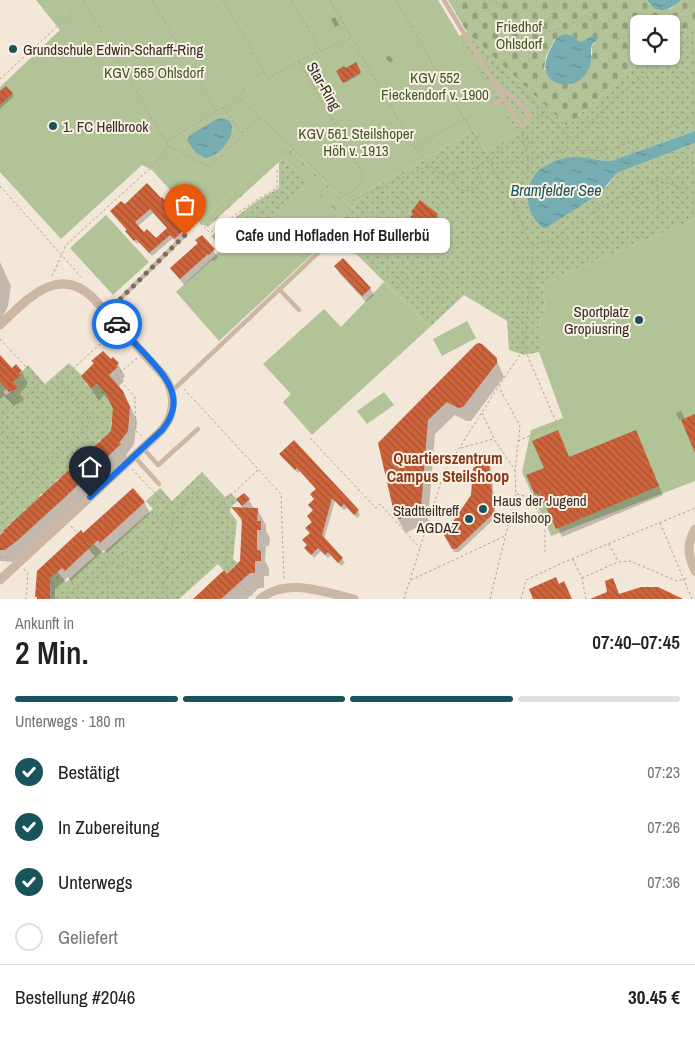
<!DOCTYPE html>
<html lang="de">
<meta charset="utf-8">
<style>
body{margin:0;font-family:"Archivo Narrow",sans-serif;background:#f2f2f2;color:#222;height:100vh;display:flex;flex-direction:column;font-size:19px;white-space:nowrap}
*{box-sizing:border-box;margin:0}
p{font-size:16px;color:#767676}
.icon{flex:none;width:28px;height:28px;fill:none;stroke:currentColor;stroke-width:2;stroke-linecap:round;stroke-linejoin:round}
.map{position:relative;height:599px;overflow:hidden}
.sheet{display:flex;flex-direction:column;background:#fff;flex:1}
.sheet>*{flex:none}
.fabs{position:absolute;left:630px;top:15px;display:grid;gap:10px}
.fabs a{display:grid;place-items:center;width:50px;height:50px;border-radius:8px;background:#fff;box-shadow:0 1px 4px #0004;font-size:25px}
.pin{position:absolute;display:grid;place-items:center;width:42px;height:42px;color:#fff;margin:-51px -21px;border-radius:50% 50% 50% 0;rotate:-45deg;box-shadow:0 0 5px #0007}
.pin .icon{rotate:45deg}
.courier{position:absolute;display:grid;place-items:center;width:50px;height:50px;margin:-25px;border:4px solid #1a73e8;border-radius:50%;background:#fff;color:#222;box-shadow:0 1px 6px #0007}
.bubble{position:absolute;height:35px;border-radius:8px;background:#fff;box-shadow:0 1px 4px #0004;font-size:16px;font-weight:600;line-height:35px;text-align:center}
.overview em{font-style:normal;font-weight:600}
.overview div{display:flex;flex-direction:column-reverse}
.overview{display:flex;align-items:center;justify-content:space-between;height:85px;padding:0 15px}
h1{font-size:32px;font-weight:600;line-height:38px}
.bar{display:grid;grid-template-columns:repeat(4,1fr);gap:8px 5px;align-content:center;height:60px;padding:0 15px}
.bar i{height:6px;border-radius:4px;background:#e0e0e0}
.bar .on{background:#19545a}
.bar p{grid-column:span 4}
.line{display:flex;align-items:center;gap:12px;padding:0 15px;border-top:1px solid #e0e0e0}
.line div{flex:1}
ol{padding:0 15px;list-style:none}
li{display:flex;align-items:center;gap:15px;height:55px}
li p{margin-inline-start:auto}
li .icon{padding:5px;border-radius:50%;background:#19545a;color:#fff;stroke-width:4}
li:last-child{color:#767676}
li i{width:28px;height:28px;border:2px solid #e0e0e0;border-radius:50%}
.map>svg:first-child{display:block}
.green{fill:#b3c398}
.forest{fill:url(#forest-crowns)}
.cemetery{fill:url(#cemetery-stones);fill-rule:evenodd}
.park{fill:url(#park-dots)}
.water{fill:url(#water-ripples)}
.shadow{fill:#0003;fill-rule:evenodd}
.building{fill:url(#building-back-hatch);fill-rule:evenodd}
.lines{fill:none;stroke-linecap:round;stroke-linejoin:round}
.path{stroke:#b7a18e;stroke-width:1;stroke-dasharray:2.5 2.5;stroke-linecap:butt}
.lane{stroke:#ccb7a4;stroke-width:4.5}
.street{stroke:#ccb7a4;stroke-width:9}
.done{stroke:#786d65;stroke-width:5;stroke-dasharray:0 9}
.route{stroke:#1a73e8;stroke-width:6}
.poi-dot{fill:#19545a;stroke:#faf1e5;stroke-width:2}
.labels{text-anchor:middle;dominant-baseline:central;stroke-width:4;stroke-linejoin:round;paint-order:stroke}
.park-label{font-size:15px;fill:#445628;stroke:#faf1e5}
.poi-label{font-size:15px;fill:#362c26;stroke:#faf1e5;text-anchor:start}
.street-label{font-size:15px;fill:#362c26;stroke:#faf1e5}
.water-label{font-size:16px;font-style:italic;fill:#19545a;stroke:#faf1e5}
.neighbourhood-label{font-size:16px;font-weight:bold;fill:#8a391a;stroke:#faf1e5}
</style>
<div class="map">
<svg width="695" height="599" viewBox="0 0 695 599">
<defs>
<pattern id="forest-crowns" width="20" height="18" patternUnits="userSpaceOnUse" patternTransform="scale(1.25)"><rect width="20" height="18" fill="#b3c398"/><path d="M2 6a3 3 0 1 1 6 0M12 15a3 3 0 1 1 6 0" fill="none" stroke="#929f7c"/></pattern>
<pattern id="cemetery-stones" width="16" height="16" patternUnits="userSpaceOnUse" patternTransform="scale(1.25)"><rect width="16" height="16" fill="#b3c398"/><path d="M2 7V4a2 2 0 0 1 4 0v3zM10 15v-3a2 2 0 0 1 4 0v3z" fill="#929f7c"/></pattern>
<pattern id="park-dots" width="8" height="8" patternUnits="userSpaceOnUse" patternTransform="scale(1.25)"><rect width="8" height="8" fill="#b3c398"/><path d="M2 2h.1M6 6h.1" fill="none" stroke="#929f7c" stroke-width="1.8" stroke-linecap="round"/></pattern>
<pattern id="water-ripples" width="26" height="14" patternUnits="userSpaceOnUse" patternTransform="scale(1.25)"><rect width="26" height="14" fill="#76adb2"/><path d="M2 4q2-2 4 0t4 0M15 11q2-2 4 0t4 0" fill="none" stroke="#628d91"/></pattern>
<pattern id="building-back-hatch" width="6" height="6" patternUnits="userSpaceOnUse" patternTransform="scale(1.25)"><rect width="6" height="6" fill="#cd643c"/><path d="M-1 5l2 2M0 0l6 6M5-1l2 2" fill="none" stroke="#a75332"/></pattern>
</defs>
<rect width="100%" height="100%" fill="#f3e7d9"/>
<g class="green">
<polygon points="36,0 438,0 518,134 486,151 474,130 424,160 361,194 352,208 285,144 200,223 152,170 142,165 61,239 0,172 0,87 60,30"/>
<polygon points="309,184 341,217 335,233 219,341 176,292 222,249 226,252"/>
<polygon points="106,215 149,262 113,295 70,248"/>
<polygon points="695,219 695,481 551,536 522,472 531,430 563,418 539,352 539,327 545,306 542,284"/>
<polygon points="384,282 430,327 312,435 283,402 291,394 263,364 324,309 341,327"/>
<polygon points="467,321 476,338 442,356 433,339"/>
<polygon points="384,392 394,405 367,424 357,411"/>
</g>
<polygon class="forest" points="285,144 352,208 341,217 283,158 208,227 200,223"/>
<path class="cemetery" d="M448 0H647L649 4 670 9 681 0H695V22L671 38V24H639V56H645L567 126 467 32ZM572 36 581 42 589 38 596 42 592 46V55L544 70 546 56 555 39Z"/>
<g class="park">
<path d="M695 22V131L611 161C593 161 574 157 556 161 538 165 524 190 529 207 531 212 534 217 537 221L549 226 607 186 617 173 695 143V219L542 284 545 306 539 327V352L524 355 509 350 507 321 464 295 430 327 335 233 341 217 352 208 361 194 424 160 474 130 486 151 517 134 459 36 467 32 567 126 645 56H671V38Z"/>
<polygon points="283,158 309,184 226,253 211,236 257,201 279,188 279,162"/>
<polygon points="69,363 87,381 85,383 91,389 97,384 103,390 108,392 106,394 115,408 113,422 111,422 111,427 113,428 110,435 107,434 102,441 100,440 98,442 99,444 89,451 90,452 78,465 75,463 72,466 73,468 61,479 59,478 55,482 56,483 44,495 42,493 39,496 41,498 36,500 28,510 26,509 23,512 24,513 12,525 10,524 7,526 9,528 6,528 0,535 0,382 6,389 3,392 6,395 18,387 13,382 28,365 45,384"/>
<polygon points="202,472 225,497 231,493 238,501 231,507 230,512 237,521 233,559 238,563 227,574 218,564 179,599 50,599 50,578 57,571 66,582 95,556 85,545 90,540 103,553 153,509 146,501 160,488 172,501"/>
</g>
<g class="water">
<path d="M647 0H681C671 10 656 16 647 0Z"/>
<path d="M566 34 572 36 581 42 592 36H595L597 39C596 41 594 43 592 45 589 53 595 63 585 75 570 94 531 84 551 48 555 40 557 35 566 34Z"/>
<path d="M217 119C245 114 229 155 205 158L195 152 187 140 190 135Z"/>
<path d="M695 131V143L617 173 599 194 549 226 544 228C535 223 527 208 528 198 529 192 530 181 534 176 543 163 565 156 580 157 590 158 600 161 611 161Z"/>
</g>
<g class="shadow">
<polygon points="335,17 339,25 335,27 331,19"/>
<polygon points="388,55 393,59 391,63 386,59"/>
<polygon points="355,64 361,74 345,83 338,71"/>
<polygon points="0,93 12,94 14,96 0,109"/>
<polygon points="420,202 438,217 431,226 424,221 421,225 413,218"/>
<path d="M124 206 170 207 173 211 171 213 186 234 177 243 173 238 152 256 139 242 137 244 129 236 128 231 111 212ZM153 213 168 229 156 240 144 234 137 227Z"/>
<polygon points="202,236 218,257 214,261 212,260 184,285 171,269 199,243"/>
<polygon points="0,262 11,286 8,306 0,322"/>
<polygon points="336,266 370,288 374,295 366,302 339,273"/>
<polygon points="496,359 504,377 471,421 467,421 455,415 435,434 428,521 408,532 405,532 396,516 379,443"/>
<polygon points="93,361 111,361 118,364 125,376 123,379 124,381 118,387 130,405 137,421 134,444 126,456 127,458 119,465 13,562 0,561 0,535 112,431 114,409 112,403 104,395 99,401 83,376 95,364"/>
<polygon points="0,362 12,370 21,371 28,383 26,385 26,387 20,393 24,400 14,406 4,396 0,399"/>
<polygon points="681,411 685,419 695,415 695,450 682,419 679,420 676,413"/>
<polygon points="635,431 663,495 562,537 546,502 541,504 528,476 545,469 557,432 570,458"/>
<polygon points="283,458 358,511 360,515 357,518 347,508 344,510 335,501 324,539 342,559 345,563 341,566 331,555 328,558 321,551 314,558 306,548 308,546 310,534 307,528 312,523 308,517 314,511 309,505 315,500 311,495 317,490 300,471 298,473"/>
<polygon points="489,463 491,468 496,517 459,552 454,552 446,535 472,496"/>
<polygon points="238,500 249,500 254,509 257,509 266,525 266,531 270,538 269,546 266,546 265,561 269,568 269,576 264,576 264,588 259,588 247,599 194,599 223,572 227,576 242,562 243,524 234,508 243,509"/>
<polygon points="144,502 150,513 107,553 104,550 71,581 68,577 55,589 55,599 37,599 38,572 83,534"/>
</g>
<g class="building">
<polygon points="356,62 361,72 343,83 336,71 344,66 346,68"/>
<polygon points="6,86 13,93 0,105 0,91"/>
<path d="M147 183 161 198 162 197 171 207 169 208 185 229 174 239 170 235 149 253 136 239 134 241 125 231 127 230 110 211 121 201 125 204ZM150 209 167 228 156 238 147 229 144 232 135 222Z"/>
<polygon points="420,200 438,214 430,225 423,220 420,224 410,217 413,214 411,212"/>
<polygon points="202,235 215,249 209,255 208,254 180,279 170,268 198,243 195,240"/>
<polygon points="343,258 371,288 362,296 334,266"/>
<polygon points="479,343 482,344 497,358 497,363 463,407 458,408 447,402 428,420 421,508 400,519 397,518 395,517 378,443 476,344"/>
<polygon points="103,351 111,359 113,357 119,363 116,366 118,367 109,375 123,391 130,407 128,431 119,443 121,444 62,500 18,540 5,550 0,550 0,535 4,532 3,531 111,431 113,409 106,394 97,384 91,389 81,376 94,363 91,361"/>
<polygon points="0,355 12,368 16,364 22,371 19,373 21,375 13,382 18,387 12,392 11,391 9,392 0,382"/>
<polygon points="695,414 695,453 681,420"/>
<polygon points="558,430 569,457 636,430 659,486 556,529 540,493 535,495 526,475 544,468 532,441"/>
<polygon points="294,440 359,510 354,515 344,504 341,507 332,498 322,535 343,558 338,563 328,552 325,555 318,548 311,555 304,548 307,545 302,540 310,533 305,528 312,522 307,516 313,510 308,505 314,499 310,494 316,489 297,468 295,470 279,454"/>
<polygon points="485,461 489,462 494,513 456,549 452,549 444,535 471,495 473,468"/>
<polygon points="133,488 145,502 100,543 98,540 65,571 62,568 50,578 50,599 37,599 37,597 35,597 37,571 81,530 83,533"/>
<polygon points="244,493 250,499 242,506 236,499"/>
<polygon points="231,507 258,508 257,521 261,521 261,530 257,530 257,550 261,551 261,561 255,561 255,573 250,573 221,599 193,599 224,570 227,574 240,561 242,519"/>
<polygon points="556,577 559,584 564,581 572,599 533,599 529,589"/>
<polygon points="613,578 619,594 641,587 658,587 683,599 590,599 607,592 605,581"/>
</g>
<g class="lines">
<g class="path">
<polyline points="83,0 168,146"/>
<polyline points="152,0 216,111"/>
<polyline points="223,0 264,71"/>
<polyline points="291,0 321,51"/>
<polyline points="330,0 414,147 434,170 446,175 475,168 490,161 500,150 523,135 540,158"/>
<polyline points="396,0 514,205"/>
<path d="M483 0C489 9 495 22 505 28 508 30 513 30 516 31 548 39 582 23 605 0"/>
<polyline points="491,0 502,6 505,0"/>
<polyline points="586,16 612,38 619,39 639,31"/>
<polyline points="654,24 695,4"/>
<polyline points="542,32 559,0"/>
<polyline points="671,54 695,37"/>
<polyline points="299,62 364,176 358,187 348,195"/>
<polyline points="492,65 513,81 571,138"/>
<polyline points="0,79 84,2"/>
<polyline points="242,100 340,193 348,195 354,200"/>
<polyline points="223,108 242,133"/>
<polyline points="536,113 553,121"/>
<path d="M166 142 216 111 241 99C243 83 252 79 264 72L268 78 299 61 351 38"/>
<polyline points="169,146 209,167 243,136 242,133 260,117"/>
<polyline points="414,147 474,114"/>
<polyline points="559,151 609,150 695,118"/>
<polyline points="491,164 528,161 559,151 619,95 668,56"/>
<path d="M455 173C448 203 496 191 476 168"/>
<polyline points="656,180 695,192"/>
<polyline points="0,186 83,279"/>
<path d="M630 192 649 212 654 213C662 205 657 190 656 180"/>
<polyline points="340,228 354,200 429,165"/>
<polyline points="189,231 199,222 210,233 258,199 277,188 277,168"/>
<polyline points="533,246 548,241 634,188 656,180 695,158"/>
<polyline points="52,276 66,245 157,162 168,146"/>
<polyline points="0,339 40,382 0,419"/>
<polyline points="137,358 116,376 135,397 136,431 143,437"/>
<polyline points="40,382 49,391 113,332"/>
<polyline points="184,389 281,494 284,579"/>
<polyline points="482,413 494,439 515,470"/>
<polyline points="0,427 38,469"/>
<polyline points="0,435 6,434"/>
<polyline points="310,438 376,508 380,504 420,548"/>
<polyline points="518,441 557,424 525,350"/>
<polyline points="461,448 493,439"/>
<polyline points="132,469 175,514 200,490 217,508 259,469"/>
<polyline points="517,494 532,498 545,528 545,554"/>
<polyline points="225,502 224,515 228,520 225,566 230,572"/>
<polyline points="0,505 88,424 91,416 59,382"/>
<polyline points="660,523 692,599"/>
<polyline points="71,526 77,533"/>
<polyline points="87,543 106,564 108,599"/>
<polyline points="609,544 618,561"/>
<polyline points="0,557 10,557"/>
<polyline points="573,559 582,578 586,599"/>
<polyline points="112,563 139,572 159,565 169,575 189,555"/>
<polyline points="160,564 175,515"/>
<polyline points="24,569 28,573 26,599"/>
<polyline points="582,578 618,562 630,561 677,581 689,578"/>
<polyline points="411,580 505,536"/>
<polyline points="240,583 253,597"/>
<polyline points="61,599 106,564 137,546 168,506"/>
<polyline points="161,599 168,595 162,586 169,575"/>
<polyline points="404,599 444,472 498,387 524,349 533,255 532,246 514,206 515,197 520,184 528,169 528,161 522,133"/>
<polyline points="490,599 516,493 515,471 520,426 499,387"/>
<polyline points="521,599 526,580 562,563 695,508"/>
</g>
<g class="lane">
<path d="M444 0C469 42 495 83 520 125L526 123 529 117 528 110 493 81"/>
<polyline points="487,91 496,85"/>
<polyline points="494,105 504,99"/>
<polyline points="279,289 299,310"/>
<polyline points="106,313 185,235"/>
<polyline points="172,391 338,234 355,252"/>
<polyline points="143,448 158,465 198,429"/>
<polyline points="134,456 159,484"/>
</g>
<g class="street">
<path d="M0 325C26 301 57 263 93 298L164 376C177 395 175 417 159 433L0 580"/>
<path d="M695 529C686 545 688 555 695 571"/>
<path d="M260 599C287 577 323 592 354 599"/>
</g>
</g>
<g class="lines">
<polyline class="done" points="117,324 106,313 185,235"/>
<path class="route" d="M90 497 162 430C187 400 167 378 146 355 136 345 127 334 117 324"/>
</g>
<g class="poi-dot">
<circle cx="13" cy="49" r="5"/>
<circle cx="53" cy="126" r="5"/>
<circle cx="639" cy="320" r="5"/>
<circle cx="483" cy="509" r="5"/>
<circle cx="469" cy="519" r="5"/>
</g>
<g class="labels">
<g class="park-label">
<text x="519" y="26">Friedhof<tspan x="519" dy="17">Ohlsdorf</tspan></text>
<text x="154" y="72">KGV 565 Ohlsdorf</text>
<text x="435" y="77">KGV 552<tspan x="435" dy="17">Fieckendorf v. 1900</tspan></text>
<text x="356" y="133">KGV 561 Steilshoper<tspan x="356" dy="17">Höh v. 1913</tspan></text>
</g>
<g class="poi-label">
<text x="23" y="49">Grundschule Edwin-Scharff-Ring</text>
<text x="63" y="126">1. FC Hellbrook</text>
<text x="629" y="311" text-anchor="end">Sportplatz<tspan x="629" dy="17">Gropiusring</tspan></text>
<text x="493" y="500">Haus der Jugend<tspan x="493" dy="17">Steilshoop</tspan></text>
<text x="459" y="510" text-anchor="end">Stadtteiltreff<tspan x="459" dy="17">AGDAZ</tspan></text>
</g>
<g class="street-label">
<text transform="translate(324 86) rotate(60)">Star-Ring</text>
</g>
<g class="water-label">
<text x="556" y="190">Bramfelder See</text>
</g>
<g class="neighbourhood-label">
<text x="448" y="458">Quartierszentrum<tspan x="448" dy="18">Campus Steilshoop</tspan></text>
</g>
</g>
</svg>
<div class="fabs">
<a><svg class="icon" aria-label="locate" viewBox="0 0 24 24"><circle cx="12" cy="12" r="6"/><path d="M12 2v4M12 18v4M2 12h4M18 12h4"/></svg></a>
</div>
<div class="pin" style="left:185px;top:235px;background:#ea580c"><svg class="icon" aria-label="bag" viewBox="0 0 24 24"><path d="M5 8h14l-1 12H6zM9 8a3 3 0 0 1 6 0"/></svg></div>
<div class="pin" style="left:90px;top:497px;background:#1f2937"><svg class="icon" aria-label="home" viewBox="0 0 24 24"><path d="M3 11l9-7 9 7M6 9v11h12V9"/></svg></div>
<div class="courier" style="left:117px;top:324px"><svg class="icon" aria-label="car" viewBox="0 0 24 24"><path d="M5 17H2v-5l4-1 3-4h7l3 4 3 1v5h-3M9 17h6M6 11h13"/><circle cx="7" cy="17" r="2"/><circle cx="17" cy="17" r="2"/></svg></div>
<div class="bubble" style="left:215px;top:218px;width:235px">Cafe und Hofladen Hof Bullerbü</div>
</div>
<section class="sheet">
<div class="overview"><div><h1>2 Min.</h1><p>Ankunft in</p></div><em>07:40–07:45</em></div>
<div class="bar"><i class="on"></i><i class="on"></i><i class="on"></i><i></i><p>Unterwegs · 180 m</p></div>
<ol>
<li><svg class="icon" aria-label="check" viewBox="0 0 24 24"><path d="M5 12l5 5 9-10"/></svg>Bestätigt<p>07:23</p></li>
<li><svg class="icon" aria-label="check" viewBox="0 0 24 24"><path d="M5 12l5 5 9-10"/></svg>In Zubereitung<p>07:26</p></li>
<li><svg class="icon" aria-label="check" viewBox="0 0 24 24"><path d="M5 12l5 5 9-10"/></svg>Unterwegs<p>07:36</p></li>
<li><i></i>Geliefert</li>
</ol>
<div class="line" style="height:65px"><div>Bestellung #2046</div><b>30.45 €</b></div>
</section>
